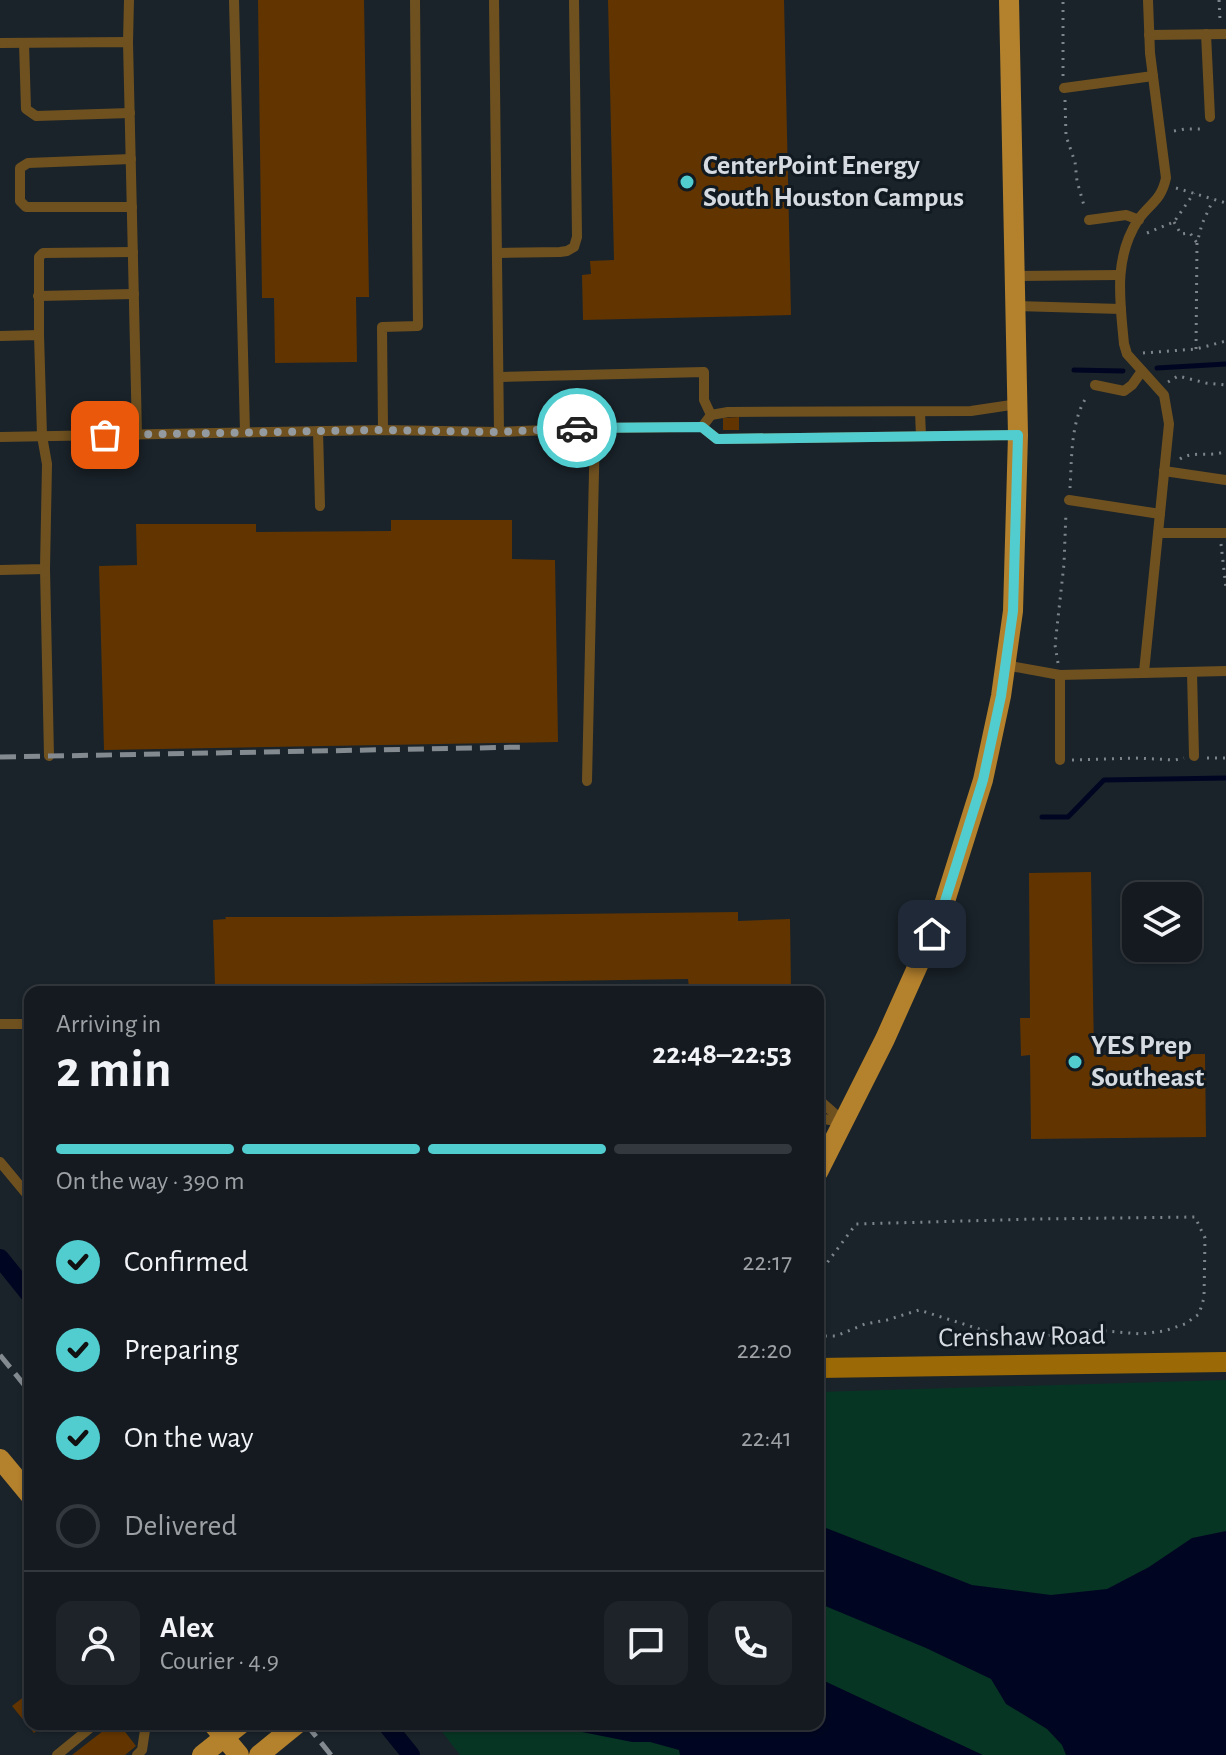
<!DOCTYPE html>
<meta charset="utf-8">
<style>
body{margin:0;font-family:"Alegreya Sans",sans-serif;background:#1d2329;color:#f1f3f6;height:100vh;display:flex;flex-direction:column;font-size:30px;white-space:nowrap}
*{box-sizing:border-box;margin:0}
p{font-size:26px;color:#9da1a5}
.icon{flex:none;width:44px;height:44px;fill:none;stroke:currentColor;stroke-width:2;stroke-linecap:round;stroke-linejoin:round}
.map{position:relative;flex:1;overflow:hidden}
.drawer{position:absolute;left:24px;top:986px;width:800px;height:744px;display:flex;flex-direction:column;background:#141a20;border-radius:16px;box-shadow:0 2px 6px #0004,0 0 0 2px #33383e}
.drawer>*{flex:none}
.fabs{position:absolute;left:1122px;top:882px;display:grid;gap:16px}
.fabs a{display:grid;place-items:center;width:80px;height:80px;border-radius:16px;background:#141a20;box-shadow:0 2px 6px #0004,0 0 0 2px #33383e;font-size:40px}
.pin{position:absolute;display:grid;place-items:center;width:68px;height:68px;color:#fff;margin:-34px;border-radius:16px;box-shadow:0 4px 12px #0006}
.courier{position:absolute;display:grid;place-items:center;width:80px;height:80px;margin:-40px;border:6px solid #52cdcf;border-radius:50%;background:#fff;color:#222;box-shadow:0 2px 10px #0007}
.summary em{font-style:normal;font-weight:600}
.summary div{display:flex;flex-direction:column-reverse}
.summary{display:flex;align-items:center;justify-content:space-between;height:136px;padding:0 32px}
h1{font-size:52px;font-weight:600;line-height:60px}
.bar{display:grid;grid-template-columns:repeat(4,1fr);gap:12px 8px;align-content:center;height:96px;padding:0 32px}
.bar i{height:10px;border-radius:6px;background:#33383e}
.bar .on{background:#52cdcf}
.bar p{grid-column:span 4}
.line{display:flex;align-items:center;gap:20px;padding:0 32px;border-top:2px solid #33383e}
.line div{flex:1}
.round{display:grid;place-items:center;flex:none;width:84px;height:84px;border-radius:16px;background:#1d2329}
ol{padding:0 32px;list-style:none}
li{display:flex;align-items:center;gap:24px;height:88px}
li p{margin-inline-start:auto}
li .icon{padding:8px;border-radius:50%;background:#52cdcf;color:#111;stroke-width:4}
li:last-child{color:#9da1a5}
li i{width:44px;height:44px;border:4px solid #33383e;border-radius:50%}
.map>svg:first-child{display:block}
.green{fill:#073524}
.water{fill:#000621}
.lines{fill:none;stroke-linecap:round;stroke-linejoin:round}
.stream{stroke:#000621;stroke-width:5}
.canal{stroke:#000621;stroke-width:18}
.building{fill:#623500}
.path{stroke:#7d848a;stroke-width:3;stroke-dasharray:2 6;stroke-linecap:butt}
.service{stroke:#6f5120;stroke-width:10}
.secondary{stroke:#9b6a07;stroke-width:20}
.primary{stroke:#b4812d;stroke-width:20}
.rail{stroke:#838a90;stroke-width:5;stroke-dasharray:16 8;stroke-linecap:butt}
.done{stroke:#949ba0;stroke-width:8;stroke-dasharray:0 14.4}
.route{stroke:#52cdcf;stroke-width:10}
.poi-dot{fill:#52cdcf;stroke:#111921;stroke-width:3}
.labels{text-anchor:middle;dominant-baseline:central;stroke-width:6;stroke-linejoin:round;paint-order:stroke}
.poi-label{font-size:28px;font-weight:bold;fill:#d5dbe0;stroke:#111921;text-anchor:start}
.street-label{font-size:28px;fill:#d5dbe0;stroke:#111921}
</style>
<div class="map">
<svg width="1226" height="1755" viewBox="0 0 1226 1755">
<rect width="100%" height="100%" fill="#1a232a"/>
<polygon class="green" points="1226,1380 1226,1755 460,1755 436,1724 818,1724 818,1392"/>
<g class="water">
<polygon points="818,1522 821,1526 972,1585 1051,1595 1107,1589 1149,1567 1192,1538 1226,1531 1226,1755 1066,1755 1062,1745 1047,1729 1006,1704 991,1679 926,1648 818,1603"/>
<polygon points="818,1678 983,1755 680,1755 679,1750 650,1742 632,1742 567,1729 555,1724 818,1724"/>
</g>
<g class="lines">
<g class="stream">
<polyline points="1157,368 1226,364"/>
<polyline points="1074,370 1123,371"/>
<polyline points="1042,817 1068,817 1104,780 1226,778"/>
</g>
<g class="canal">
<polyline points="0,1258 30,1295"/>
<polyline points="386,1724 411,1755"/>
</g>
</g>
<g class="building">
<polygon points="258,0 364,0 369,297 356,297 357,362 275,363 274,298 262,298"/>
<polygon points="608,0 784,0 791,315 583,320 582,275 591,274 590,261 614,260"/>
<polygon points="739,417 739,430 723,430 723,418"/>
<polygon points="391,520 512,520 512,559 555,560 558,742 104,750 99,566 137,565 136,524 256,524 256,532 391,531"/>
<polygon points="1091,872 1094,1055 1205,1054 1206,1137 1031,1139 1030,1055 1021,1056 1020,1018 1030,1018 1029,873"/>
<polygon points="738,912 738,921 790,919 791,989 738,990 738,987 689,988 688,979 215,986 213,920 226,919 225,917 329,917"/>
<polygon points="30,1692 30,1724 46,1724 34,1733 12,1706"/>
<polygon points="112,1724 119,1724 136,1746 125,1755 72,1755"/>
</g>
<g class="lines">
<g class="path">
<polyline points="1219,0 1220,20"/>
<polyline points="1063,76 1063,0"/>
<polyline points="1065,100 1066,136 1075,162 1077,181 1085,209"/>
<polyline points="1174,131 1185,129 1202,129"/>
<polyline points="1176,188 1226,203"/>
<polyline points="1174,222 1181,234 1190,233 1197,243"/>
<polyline points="1147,233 1174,222 1194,193"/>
<polyline points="1196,349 1197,243 1202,224 1213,200"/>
<polyline points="1143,353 1196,349 1226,341"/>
<polyline points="1168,382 1178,376 1206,383 1226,385"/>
<path d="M1180 459C1193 450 1211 458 1226 451"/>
<path d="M1070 488C1072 459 1070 420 1088 395"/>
<polyline points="1221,544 1226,588"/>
<polyline points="1058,663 1055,645 1064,564 1066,512"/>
<polyline points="1207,758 1226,758"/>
<polyline points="1072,760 1135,758 1175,760 1184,758"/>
<polyline points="818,1275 856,1224 1037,1219 1195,1217 1205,1238 1204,1298 1199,1314 1185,1324 1164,1331 1141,1334 1094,1330 1035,1337 992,1333 919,1310 887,1320 865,1324 836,1336 818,1336"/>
</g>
<g class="service">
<polyline points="234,0 245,432"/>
<polyline points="494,0 499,432"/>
<polyline points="1206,34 1210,117"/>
<polyline points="1149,35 1226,34"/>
<polyline points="128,42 129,0"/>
<polyline points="0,43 128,42 137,435"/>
<polyline points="24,43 26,109 36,116 130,113"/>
<polyline points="1064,88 1153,76"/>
<polyline points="131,159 28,163 20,168 20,201 26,207 132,207"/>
<polyline points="1089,220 1126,215 1139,220"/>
<polyline points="498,253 560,252 567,251 574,247 577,237 574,0"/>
<polyline points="1016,276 1119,275"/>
<polyline points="38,296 134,294"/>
<polyline points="1016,306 1121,309"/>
<polyline points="39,335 39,257 43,253 133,252"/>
<polyline points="0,336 39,335 42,436 47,464 45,569 0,570"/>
<polyline points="499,377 704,372 704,400 711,415"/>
<polyline points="1095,385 1124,391 1132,385 1142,371"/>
<polyline points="920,412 921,436"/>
<polyline points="702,427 711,415 728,412 971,411 1018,404"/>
<polyline points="383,430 382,327 418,326 415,0"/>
<polyline points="318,431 320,506"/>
<polyline points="0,437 383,430 499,432 595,428 694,427 702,427 717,439 1018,435"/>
<polyline points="1164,471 1226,480"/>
<polyline points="1069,500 1160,514"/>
<polyline points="1158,533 1226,533"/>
<polyline points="45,569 49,756"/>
<polyline points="1005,665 1060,675 1226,671"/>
<path d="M1144 672 1169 424 1164 395 1127 354 1124 344C1120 301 1113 259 1138 220 1150 203 1161 201 1166 178L1150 53 1148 0"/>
<polyline points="1192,672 1194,756"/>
<polyline points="1060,675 1060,760"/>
<polyline points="587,781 595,428"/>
<polyline points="0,1024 30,1024"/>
<polyline points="818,1099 844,1122"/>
<polyline points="818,1118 842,1122"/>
<polyline points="0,1162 30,1198"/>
<polyline points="57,1755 95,1724"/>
<polyline points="137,1755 142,1750 145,1730 140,1724"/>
</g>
<polyline class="secondary" points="818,1368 1226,1362"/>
<g class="primary">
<polyline points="818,1172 885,1039 941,914 983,780 1001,696 1013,611 1018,435 1009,0"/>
<polyline points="0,1459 30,1495"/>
<polyline points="213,1724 239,1755"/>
<polyline points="202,1755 241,1724"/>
<polyline points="259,1755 297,1724"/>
</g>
<g class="rail">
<polyline points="0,757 527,747"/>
<polyline points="0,1355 30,1392"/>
<polyline points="306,1724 331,1755"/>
</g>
</g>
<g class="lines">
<polyline class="done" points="105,435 383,430 499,432 577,428"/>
<polyline class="route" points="577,428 702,427 717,439 1018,435 1013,611 1001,696 983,780 941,914 932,934"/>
</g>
<g class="poi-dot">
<circle cx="687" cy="182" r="8"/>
<circle cx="1075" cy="1062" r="8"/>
</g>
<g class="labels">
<g class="poi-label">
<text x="703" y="166">CenterPoint Energy<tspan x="703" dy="32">South Houston Campus</tspan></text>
<text x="1091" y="1046">YES Prep<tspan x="1091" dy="32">Southeast</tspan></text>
</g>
<g class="street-label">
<text transform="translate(1022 1337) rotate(-1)">Crenshaw Road</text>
</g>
</g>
</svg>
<div class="fabs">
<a><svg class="icon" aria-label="layers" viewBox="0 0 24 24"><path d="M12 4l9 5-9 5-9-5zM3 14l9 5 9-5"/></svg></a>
</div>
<div class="pin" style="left:105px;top:435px;background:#ea580c"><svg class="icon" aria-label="bag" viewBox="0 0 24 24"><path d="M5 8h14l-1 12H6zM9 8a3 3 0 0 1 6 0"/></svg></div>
<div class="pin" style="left:932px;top:934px;background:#1f2937"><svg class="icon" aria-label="home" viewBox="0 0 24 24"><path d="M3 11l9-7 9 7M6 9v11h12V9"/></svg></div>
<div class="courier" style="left:577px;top:428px"><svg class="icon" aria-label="car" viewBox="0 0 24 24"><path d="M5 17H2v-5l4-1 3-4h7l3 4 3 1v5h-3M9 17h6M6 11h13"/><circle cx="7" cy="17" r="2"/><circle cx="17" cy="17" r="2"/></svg></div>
<section class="drawer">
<div class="summary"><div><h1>2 min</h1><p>Arriving in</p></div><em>22:48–22:53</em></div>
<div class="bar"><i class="on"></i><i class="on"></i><i class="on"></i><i></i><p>On the way · 390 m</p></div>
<ol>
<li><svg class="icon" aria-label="check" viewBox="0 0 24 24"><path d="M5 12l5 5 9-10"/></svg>Confirmed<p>22:17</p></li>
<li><svg class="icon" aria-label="check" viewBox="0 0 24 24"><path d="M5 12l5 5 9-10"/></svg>Preparing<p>22:20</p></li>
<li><svg class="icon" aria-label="check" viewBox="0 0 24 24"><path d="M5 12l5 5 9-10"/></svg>On the way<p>22:41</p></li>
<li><i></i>Delivered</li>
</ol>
<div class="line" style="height:144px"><a class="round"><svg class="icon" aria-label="person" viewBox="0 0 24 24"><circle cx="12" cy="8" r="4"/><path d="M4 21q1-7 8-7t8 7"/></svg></a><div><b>Alex</b><p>Courier · 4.9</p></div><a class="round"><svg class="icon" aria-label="chat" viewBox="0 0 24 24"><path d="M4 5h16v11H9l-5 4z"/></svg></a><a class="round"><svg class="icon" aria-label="phone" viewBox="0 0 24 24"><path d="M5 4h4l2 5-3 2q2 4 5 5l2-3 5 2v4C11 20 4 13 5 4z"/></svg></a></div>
</section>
</div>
